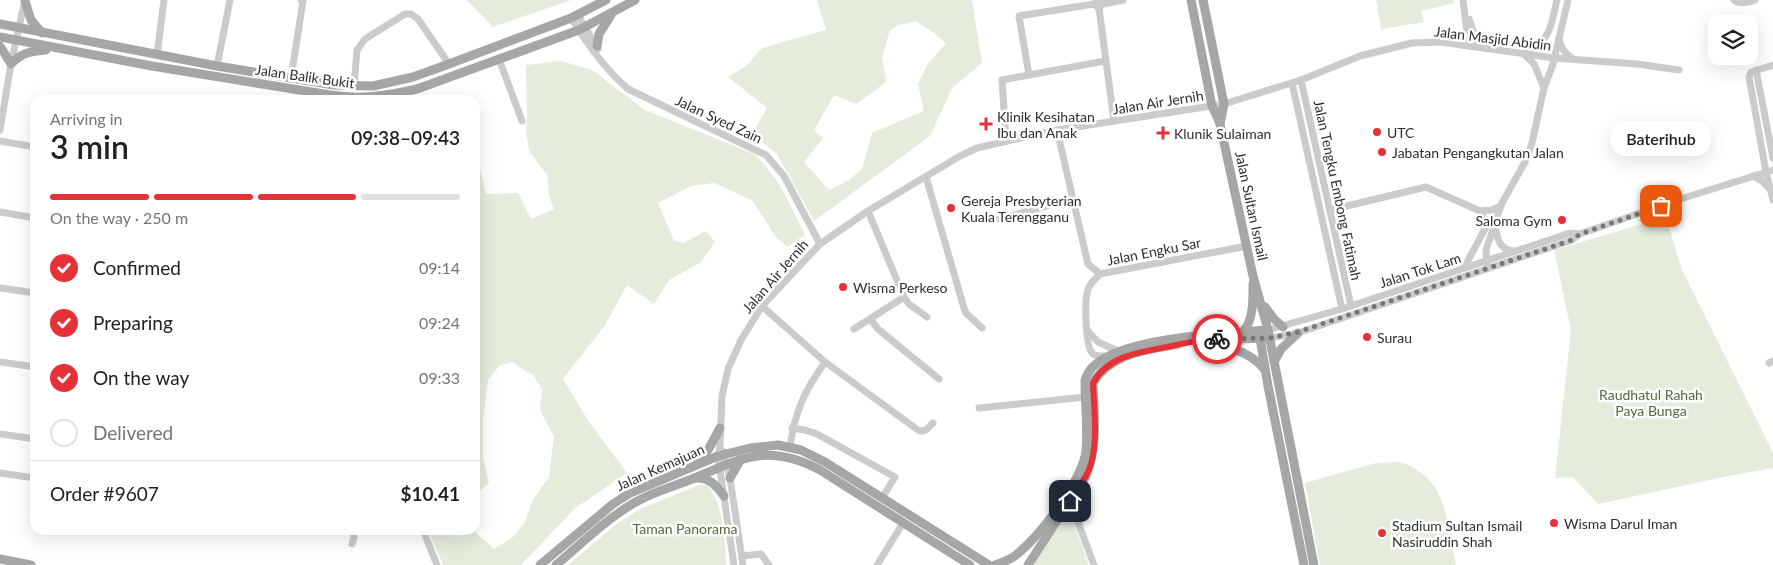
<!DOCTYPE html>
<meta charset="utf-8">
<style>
body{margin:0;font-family:Lato,sans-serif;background:#f6f6f6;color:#202124;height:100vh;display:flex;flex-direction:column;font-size:19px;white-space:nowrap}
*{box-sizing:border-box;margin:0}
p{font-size:16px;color:#757577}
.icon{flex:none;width:28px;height:28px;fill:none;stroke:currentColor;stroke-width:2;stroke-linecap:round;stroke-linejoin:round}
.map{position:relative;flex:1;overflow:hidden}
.panel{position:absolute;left:30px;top:95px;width:450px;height:440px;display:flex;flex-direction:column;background:#fff;border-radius:15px;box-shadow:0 5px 20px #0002}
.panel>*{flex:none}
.tools{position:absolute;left:1708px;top:15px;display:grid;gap:10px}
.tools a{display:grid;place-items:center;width:50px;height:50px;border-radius:10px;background:#fff;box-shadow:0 5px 20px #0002;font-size:25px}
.pin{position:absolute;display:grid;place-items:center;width:42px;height:42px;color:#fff;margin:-21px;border-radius:10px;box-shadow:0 2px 8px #0006}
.courier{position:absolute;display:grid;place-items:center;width:50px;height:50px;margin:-25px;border:4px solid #e53137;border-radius:50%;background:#fff;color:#222;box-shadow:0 1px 6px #0007}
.bubble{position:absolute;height:35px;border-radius:15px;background:#fff;box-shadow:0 5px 20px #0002;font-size:16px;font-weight:600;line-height:35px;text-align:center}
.overview em{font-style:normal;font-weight:600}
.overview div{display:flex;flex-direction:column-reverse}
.overview{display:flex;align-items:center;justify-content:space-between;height:85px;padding:0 20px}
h1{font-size:32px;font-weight:600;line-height:38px}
.bar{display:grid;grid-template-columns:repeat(4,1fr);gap:8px 5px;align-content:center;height:60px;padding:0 20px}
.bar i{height:6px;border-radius:4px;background:#e0e0e0}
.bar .active{background:#e53137}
.bar p{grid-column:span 4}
.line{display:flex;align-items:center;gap:12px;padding:0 20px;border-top:1px solid #e0e0e0}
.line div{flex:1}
ol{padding:0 20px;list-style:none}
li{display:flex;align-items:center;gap:15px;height:55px}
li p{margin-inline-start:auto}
li .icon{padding:5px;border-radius:50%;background:#e53137;color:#fff;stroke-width:4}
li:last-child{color:#757577}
li i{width:28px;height:28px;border:2px solid #e0e0e0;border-radius:50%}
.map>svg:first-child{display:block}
.green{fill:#e4ecdc;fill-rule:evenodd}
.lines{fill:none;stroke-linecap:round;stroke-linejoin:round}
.minor{stroke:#cbcbcb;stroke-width:7}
.major{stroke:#a6a6a6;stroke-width:9}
.done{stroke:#777;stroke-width:5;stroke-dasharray:0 9}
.route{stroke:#e53137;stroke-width:6}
.poi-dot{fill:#e53137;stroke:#fff;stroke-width:2}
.labels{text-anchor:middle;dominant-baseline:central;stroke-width:5;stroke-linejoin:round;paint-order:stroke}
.street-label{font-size:14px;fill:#2e2e2e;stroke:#fff}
.poi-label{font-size:14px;fill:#2e2e2e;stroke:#fff;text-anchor:start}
.park-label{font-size:14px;fill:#506a3c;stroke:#fff}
</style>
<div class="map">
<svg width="1773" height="565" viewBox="0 0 1773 565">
<rect width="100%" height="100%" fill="#fff"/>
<g class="green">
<polygon points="467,0 571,0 493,27"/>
<path d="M817 0H972L982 63 952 88 930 136 814 221 777 154 752 134 767 108 728 77 746 66 762 48 826 30ZM915 21 930 30 946 43 927 65 918 84 924 111 872 133 862 169 849 180 829 190 804 162 823 138 814 130 834 95 856 104 886 82 882 57 890 30 899 25Z"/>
<polygon points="1376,0 1453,0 1454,3 1421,11 1424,22 1381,29"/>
<path d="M561 61 592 70 645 110 754 154C778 176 791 207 805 235L787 247 776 237 752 200 714 183 691 186 658 203 674 241 684 243 706 231 715 242 700 263 669 280 654 304 627 285 605 325 563 379 589 422 627 473 574 509 521 565H443L428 530H473L494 549 513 537 525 522 532 501 549 477 554 436 540 411 542 389 533 375 512 362 499 366 488 380 483 419V458L489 483 475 495V155H477L486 194 518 193 531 219 554 209 549 195 547 175 529 151 526 131 527 115 526 65Z"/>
<polygon points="1666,217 1682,270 1773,453 1773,468 1728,476 1598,504 1573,477 1555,478 1571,330 1554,250"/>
<path d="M1400 462C1448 478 1447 522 1456 565H1320L1305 483 1376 463Z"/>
<path d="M699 485H707C724 504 725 540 726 565H568L618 523 640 509Z"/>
<polygon points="1066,512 1071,516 1089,565 1033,565"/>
</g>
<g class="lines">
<g class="minor">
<polyline points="1097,0 1094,4 1099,8 1103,4 1100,0"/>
<polyline points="1463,0 1467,32 1463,45"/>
<path d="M1734 0C1740 5 1748 2 1755 0"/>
<polyline points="1103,4 1123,0"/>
<polyline points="1099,8 1114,121"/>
<polyline points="578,15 598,49"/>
<path d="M571 18C587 44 605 69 628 89L766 155 784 176 820 244"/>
<polyline points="1469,19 1479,47"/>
<path d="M1559 38C1561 48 1564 53 1573 59"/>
<path d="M1522 51C1551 44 1551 25 1557 0"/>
<polyline points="1524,54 1534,64 1544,88"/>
<polyline points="157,55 164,0"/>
<polyline points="499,59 522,121"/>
<polyline points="1773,65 1751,72 1749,77 1766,172 1773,200"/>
<polyline points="217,66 230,0"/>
<polyline points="1756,70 1773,158"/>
<polyline points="1029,75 1019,16 1094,4"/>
<polyline points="291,78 303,1 301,0"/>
<polyline points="1301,80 1351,306"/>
<polyline points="1292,83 1342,309"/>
<polyline points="354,86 357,50 365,39 405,14 411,14 418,19 449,64"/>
<polyline points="0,130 11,64 25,0"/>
<polyline points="1057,130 1088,264 1100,274 1247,246"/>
<polyline points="0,141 35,147"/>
<polyline points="1006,141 1002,80 1105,61"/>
<polyline points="1753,176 1762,181 1770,189"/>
<polyline points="926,177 964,308 966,313 982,328"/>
<polyline points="1330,210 1426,187 1480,211 1492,210 1501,206"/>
<polyline points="868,211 904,297 909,304 927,317"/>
<polyline points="0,212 35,218"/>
<polyline points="999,219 1072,199"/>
<path d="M1495 225C1497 238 1499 250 1514 251"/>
<polyline points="1487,265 1486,250 1497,217 1502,203 1525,162 1532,143 1544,88 1553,64 1568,0"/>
<polyline points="1464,268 1487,225 1480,211"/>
<path d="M1100 274C1095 279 1088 285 1087 293 1085 303 1085 348 1093 354 1098 357 1104 356 1109 356"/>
<polyline points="0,288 35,293"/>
<path d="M762 306 825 362 918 430C925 433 928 428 933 423"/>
<polyline points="870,319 878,329 939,379"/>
<polyline points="854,329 904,297"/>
<polyline points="1087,330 1098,342 1120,352"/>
<polyline points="1268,330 1342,309 1570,233 1579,234"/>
<polyline points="1270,338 1298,333 1572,240 1580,234 1674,201 1773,170"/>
<polyline points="0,362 35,367"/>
<polyline points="1769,363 1773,361"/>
<polyline points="979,408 1085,397"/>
<polyline points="792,428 805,430 817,434 895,477 882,498"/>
<polyline points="0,434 35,439"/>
<path d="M790 447C795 411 804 392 825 362"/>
<polyline points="723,451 730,478 743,565"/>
<polyline points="0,473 35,478"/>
<polyline points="1070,501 1094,565"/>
<polyline points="352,530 354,537 352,544"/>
<polyline points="423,530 437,565"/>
<polyline points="742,556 761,554 769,565"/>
<polyline points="734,565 718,456 720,446 722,396 728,369 741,340 762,306 820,244 868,211 960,156 977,148 1057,130 1224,104 1301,80 1360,56 1412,43 1440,42 1554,58 1637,64 1679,70"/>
<polyline points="877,565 903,523"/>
</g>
<g class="major">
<polyline points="1191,0 1212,106 1220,123"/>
<polyline points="1203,0 1224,104 1220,124 1253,276 1268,330 1314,565"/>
<polyline points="25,1 31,20 42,33"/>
<polyline points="0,24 217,66 334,85 373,86 413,77 449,64 571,18 606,0"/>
<path d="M0 37 152 66 330 95C360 100 387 96 417 89L579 30 635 0"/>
<path d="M0 46 11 64C21 53 31 51 46 50"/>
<polyline points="597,46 599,34 611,15"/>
<polyline points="1265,307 1274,319 1283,327"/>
<path d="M1242 333C1254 320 1253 300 1253 284"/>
<polyline points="1262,334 1260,338 1268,386 1304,565"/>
<polyline points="1205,340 1270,338"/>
<path d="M1212 341C1231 348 1252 353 1265 370"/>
<polyline points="1274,362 1281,349 1298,333"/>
<polyline points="697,464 708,450 720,428"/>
<path d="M695 478C709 477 716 485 724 496"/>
<polyline points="730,478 741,459"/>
<polyline points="0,559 31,565"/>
<polyline points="540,565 613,504 630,493 718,456 750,448 778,445 801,450 825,462 989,565"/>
<path d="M556 565C581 544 605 520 634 503 654 491 676 486 697 477 745 456 771 444 820 470L970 565"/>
<path d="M995 565C1003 562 1010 560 1016 555 1040 536 1082 481 1086 451 1088 429 1085 403 1085 381 1087 375 1089 369 1095 365 1125 337 1227 333 1268 330"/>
<path d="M1028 565 1086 476C1098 447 1094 414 1093 383 1110 353 1147 350 1178 344"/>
</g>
</g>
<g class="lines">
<polyline class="done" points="1217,339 1270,338 1298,332 1572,240 1580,234 1661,206"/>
<path class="route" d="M1070 501C1077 490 1087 478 1091 464 1098 439 1094 409 1093 383 1108 356 1139 352 1167 347 1184 343 1200 340 1217 339"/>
</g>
<g class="poi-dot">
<path d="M983.5 116.5h5v5h5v5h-5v5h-5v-5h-5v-5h5z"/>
<circle cx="1377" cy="132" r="5"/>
<path d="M1160.5 125.5h5v5h5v5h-5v5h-5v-5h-5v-5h5z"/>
<circle cx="1382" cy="152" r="5"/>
<circle cx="951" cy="208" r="5"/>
<circle cx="1562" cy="220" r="5"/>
<circle cx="843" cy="287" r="5"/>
<circle cx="1367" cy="337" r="5"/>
<circle cx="1554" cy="523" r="5"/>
<circle cx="1382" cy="533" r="5"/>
</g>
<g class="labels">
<g class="street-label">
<text transform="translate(1493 38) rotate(7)">Jalan Masjid Abidin</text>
<text transform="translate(305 76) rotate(8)">Jalan Balik Bukit</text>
<text transform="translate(1158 102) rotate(-9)">Jalan Air Jernih</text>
<text transform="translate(719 119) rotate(25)">Jalan Syed Zain</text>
<text transform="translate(1338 190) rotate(78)">Jalan Tengku Embong Fatimah</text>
<text transform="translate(1252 206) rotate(78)">Jalan Sultan Ismail</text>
<text transform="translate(1154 251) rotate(-11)">Jalan Engku Sar</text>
<text transform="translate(1420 270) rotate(-18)">Jalan Tok Lam</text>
<text transform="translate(775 276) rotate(-49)">Jalan Air Jernih</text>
<text transform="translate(660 467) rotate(-24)">Jalan Kemajuan</text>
</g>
<g class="poi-label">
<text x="997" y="116">Klinik Kesihatan<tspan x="997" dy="16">Ibu dan Anak</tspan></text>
<text x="1387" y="132">UTC</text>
<text x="1174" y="133">Klunik Sulaiman</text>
<text x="1392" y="152">Jabatan Pengangkutan Jalan</text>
<text x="961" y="200">Gereja Presbyterian<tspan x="961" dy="16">Kuala Terengganu</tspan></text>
<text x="1552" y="220" text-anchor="end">Saloma Gym</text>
<text x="853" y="287">Wisma Perkeso</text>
<text x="1377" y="337">Surau</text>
<text x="1564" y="523">Wisma Darul Iman</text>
<text x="1392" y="525">Stadium Sultan Ismail<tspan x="1392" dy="16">Nasiruddin Shah</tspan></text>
</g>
<g class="park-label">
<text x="1651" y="394">Raudhatul Rahah<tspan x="1651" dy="16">Paya Bunga</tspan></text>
<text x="685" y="528">Taman Panorama</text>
</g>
</g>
</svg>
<div class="tools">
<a><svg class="icon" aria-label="layers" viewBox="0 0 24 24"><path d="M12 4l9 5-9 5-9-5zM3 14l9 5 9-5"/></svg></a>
</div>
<div class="pin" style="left:1661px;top:206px;background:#ea580c"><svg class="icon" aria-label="bag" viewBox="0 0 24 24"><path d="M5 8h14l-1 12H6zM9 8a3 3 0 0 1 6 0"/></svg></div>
<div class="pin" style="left:1070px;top:501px;background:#1f2937"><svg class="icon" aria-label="home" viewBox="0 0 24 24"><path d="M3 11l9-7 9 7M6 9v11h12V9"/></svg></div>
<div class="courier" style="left:1217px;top:339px"><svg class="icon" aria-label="bike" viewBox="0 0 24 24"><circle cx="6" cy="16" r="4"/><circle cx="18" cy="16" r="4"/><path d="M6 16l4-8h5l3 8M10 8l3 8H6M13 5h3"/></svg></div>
<div class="bubble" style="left:1611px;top:121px;width:100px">Baterihub</div>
<section class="panel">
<div class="overview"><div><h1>3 min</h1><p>Arriving in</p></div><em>09:38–09:43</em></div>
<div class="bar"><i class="active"></i><i class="active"></i><i class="active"></i><i></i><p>On the way · 250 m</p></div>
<ol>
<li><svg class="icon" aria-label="check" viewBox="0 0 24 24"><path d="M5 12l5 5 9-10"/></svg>Confirmed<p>09:14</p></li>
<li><svg class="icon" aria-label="check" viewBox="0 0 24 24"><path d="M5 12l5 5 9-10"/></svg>Preparing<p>09:24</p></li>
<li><svg class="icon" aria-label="check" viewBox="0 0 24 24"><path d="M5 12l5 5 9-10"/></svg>On the way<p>09:33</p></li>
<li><i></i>Delivered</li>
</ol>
<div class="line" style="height:65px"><div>Order #9607</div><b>$10.41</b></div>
</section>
</div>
